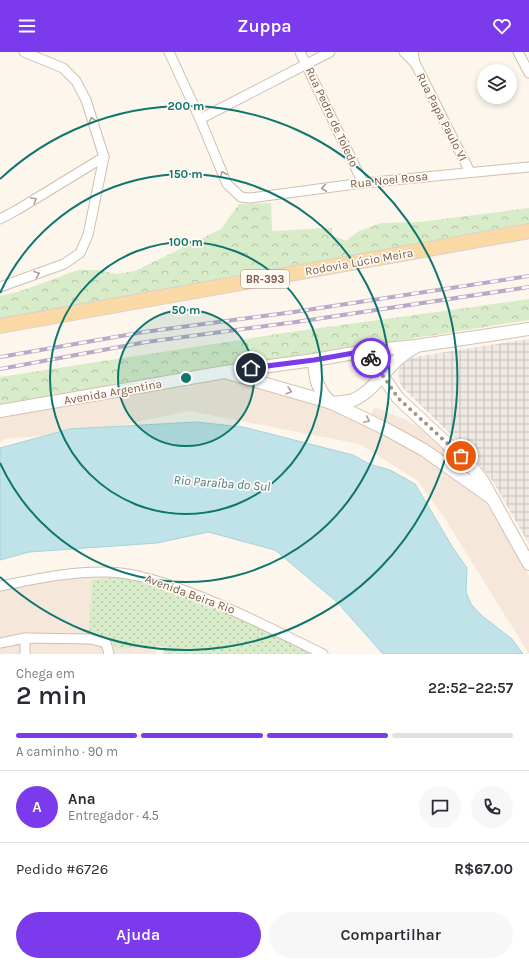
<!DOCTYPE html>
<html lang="pt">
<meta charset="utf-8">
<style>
body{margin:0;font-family:Karla,sans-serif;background:#f7f7f7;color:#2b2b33;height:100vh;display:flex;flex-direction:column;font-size:15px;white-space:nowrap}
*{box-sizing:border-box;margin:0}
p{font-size:13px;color:#7c7c81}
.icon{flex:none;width:22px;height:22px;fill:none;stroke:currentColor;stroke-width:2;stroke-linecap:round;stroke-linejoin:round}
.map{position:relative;height:602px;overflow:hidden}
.drawer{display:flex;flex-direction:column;background:#fff;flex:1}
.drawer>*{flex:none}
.controls{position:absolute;left:477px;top:12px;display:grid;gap:8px}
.controls a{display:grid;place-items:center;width:40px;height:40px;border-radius:50%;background:#fff;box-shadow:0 2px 6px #0003;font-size:20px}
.pin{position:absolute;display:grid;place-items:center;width:34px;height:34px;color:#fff;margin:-17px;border:2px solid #fff;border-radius:50%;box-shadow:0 1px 4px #0007}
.courier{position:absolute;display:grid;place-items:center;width:40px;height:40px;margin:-20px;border:3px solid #7c3aed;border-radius:50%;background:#fff;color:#222;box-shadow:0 1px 5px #0007}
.summary em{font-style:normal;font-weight:600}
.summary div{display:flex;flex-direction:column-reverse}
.summary{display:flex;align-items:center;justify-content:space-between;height:68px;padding:0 16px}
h1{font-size:26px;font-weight:600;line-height:30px}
.bar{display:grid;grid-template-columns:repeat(4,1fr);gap:6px 4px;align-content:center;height:48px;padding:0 16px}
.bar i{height:5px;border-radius:3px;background:#e1e1e2}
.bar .active{background:#7c3aed}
.bar p{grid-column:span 4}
.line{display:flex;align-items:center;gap:10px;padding:0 16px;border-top:1px solid #e1e1e2}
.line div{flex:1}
.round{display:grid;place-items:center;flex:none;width:42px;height:42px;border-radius:21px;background:#f7f7f7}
.button{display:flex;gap:8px;margin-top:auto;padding:8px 16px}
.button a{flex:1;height:46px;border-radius:24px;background:#7c3aed;color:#fff;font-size:16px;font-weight:600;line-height:46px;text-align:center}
.button a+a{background:#f7f7f7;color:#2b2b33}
header{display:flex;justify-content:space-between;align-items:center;height:52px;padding:0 16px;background:#7c3aed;color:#fff;font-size:18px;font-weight:600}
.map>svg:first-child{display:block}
.residential{fill:#f5e8da}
.industrial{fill:url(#industrial-grid)}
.grass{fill:url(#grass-dots)}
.forest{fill:url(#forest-crowns)}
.water{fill:#bfe3e8;stroke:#a5d3da}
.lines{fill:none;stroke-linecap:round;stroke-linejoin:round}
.street-casing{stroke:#d1beb0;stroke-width:11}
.secondary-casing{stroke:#d6c0b0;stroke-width:14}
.primary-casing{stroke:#dad1cd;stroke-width:16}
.street{stroke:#fff;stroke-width:9}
.secondary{stroke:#fff;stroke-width:12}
.primary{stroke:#fbd9a5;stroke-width:14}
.rail-casing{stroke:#b9a8c9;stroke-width:4}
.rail{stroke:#fffaf3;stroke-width:2.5;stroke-dasharray:8;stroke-linecap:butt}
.oneway{stroke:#af9d94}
.done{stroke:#a89285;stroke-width:4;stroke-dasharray:0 7.2}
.route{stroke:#7c3aed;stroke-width:5}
.ring{fill:none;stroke:#0f766e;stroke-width:2}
.labels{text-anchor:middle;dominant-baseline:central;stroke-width:3.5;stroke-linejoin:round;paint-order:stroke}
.shield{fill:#fffaf3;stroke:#a28b7f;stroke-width:1}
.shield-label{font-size:11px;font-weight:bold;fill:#7a5c4d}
.street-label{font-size:12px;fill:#7a5c4d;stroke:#fffaf3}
.water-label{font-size:13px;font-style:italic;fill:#437c86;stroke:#fffaf3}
.centre{fill:#0f766e;stroke:#fffaf3;stroke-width:2}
.ring-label{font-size:12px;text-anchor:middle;font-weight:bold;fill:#0f766e;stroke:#fffaf3;stroke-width:3.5;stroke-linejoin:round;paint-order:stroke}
</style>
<header><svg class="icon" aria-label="menu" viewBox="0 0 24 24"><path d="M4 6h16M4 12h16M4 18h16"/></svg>Zuppa<svg class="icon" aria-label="heart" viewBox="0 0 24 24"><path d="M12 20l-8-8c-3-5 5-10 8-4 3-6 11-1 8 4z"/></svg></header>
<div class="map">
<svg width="529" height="602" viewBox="0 0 529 602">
<defs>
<pattern id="industrial-grid" width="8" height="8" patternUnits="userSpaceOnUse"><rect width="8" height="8" fill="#efe9e4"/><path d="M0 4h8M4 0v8" fill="none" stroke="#c7c0bb"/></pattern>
<pattern id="grass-dots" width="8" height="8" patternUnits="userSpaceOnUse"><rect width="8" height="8" fill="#d8ecc9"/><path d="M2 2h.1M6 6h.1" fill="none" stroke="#b4c2a5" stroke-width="1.8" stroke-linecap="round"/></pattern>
<pattern id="forest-crowns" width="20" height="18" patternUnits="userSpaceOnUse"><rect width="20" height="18" fill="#d8ecc9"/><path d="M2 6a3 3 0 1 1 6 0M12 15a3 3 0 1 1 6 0" fill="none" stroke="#b4c2a5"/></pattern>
</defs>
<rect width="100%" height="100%" fill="#fdf6ec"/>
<g class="residential">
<polygon points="193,314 371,363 374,355 404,367 441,387 491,459 529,524 529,602 444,465 417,428 359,392 189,359 93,379 5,387 0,391 0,350"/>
<polygon points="105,523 160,533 156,602 0,602 0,538 57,526"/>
</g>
<polygon class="industrial" points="529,287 529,492 494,431 471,402 402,335 399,328 398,319 403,310 414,305"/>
<polygon class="grass" points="110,526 141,527 170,537 252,571 314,602 163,602 163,594 117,597 107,586 89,582 92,528"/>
<g class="forest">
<polygon points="271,151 272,179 332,176 332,183 346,189 359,179 381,171 420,170 529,156 529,172 0,268 0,244 18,240 78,218 97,218 117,222 135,219 221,177 239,152"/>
<polygon points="529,247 529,268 0,352 0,325 291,280"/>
</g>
<polygon class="water" points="196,370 243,375 353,403 369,412 390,418 415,432 453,496 467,516 466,540 471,552 481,563 512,587 523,602 383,602 337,550 275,498 208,480 157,491 29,500 0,508 0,396 70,377"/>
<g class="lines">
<defs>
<g id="street">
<polyline points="169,0 200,67 227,132 241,145 250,146 363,131 529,115"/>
<polyline points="300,0 363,131"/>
<polyline points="404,0 415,11"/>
<polyline points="413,0 415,11 470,120"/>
<polyline points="518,0 529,21"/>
<polyline points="200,67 330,0"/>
<polyline points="0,167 17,158 104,105"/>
<polyline points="0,235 64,212 80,201 88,183 104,105 86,48 76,29 63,16 24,0"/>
<path d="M0 534C36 527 71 519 108 520 140 521 170 533 199 544 242 561 282 582 323 602"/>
<polyline points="0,591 25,586 91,587 106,591 109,602"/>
<polyline points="25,602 25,586"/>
</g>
<g id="secondary">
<polyline points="365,299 398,346 471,414 482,428 529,512"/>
<path d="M314 308C315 328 317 337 331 351"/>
<polyline points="228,321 332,351 386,377 424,398 493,447"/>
<path d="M332 351C339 350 347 350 353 348 375 340 389 308 414 296"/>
<polyline points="0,359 225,320 314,308 365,299 416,294 529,277"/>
</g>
<polyline id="primary" points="0,274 529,179"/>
</defs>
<use href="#street" class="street-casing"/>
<use href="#secondary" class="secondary-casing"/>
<use href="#primary" class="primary-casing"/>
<use href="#street" class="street"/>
<use href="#secondary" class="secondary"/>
<use href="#primary" class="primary"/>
<defs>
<g id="rail">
<polyline points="0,305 144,280 294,260 529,224"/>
<polyline points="0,317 146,290 296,270 529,235"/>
</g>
</defs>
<use href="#rail" class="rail-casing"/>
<use href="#rail" class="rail"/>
</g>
<defs><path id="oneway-chevron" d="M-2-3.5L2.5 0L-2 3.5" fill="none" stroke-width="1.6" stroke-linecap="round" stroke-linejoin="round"/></defs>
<g class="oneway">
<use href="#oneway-chevron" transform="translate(92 68) rotate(-107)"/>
<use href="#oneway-chevron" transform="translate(223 122) rotate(-112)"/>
<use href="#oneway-chevron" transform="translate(324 136) rotate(172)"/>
<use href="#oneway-chevron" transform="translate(34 148) rotate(-31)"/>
<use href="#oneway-chevron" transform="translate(37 222) rotate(-20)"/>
<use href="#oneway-chevron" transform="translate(289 339) rotate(16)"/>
<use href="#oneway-chevron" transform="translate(367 368) rotate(25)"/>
</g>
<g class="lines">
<polyline class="done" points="371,306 398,346 461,404"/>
<polyline class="route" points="251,316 314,308 365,299 371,306"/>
</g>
<circle cx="186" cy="326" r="68" fill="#0f766e" fill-opacity=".12"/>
<g class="ring">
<circle cx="186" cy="326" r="68"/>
<circle cx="186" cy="326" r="136"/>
<path d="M0 241A204 204 0 1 1 0 411"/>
<path d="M0 127A272 272 0 1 1 0 525"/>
</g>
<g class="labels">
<rect class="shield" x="241" y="218" width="48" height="18" rx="3"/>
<g class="shield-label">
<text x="265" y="227">BR-393</text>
</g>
<g class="street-label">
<text transform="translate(332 65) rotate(65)">Rua Pedro de Toledo</text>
<text transform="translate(442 65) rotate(63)">Rua Papa Paulo VI</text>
<text transform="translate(389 128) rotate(-6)">Rua Noel Rosa</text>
<text transform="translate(359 210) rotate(-10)">Rodovia Lúcio Meira</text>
<text transform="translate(113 340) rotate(-10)">Avenida Argentina</text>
<text transform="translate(190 542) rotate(20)">Avenida Beira Rio</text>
</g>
<g class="water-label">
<text transform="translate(222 431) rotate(4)">Rio Paraíba do Sul</text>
</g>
</g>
<circle cx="186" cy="326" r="6" class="centre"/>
<g class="ring-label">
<text x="186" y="58">200 m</text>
<text x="186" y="126">150 m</text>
<text x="186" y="194">100 m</text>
<text x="186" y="262">50 m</text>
</g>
</svg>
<div class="controls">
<a><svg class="icon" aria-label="layers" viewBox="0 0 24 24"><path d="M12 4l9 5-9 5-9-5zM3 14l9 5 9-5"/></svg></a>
</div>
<div class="pin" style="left:461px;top:404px;background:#ea580c"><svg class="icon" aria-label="bag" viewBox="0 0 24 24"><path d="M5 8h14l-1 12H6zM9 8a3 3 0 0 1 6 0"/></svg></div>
<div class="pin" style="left:251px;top:316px;background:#1f2937"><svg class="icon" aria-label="home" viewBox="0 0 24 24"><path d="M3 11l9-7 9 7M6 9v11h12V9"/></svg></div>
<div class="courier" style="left:371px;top:306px"><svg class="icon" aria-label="bike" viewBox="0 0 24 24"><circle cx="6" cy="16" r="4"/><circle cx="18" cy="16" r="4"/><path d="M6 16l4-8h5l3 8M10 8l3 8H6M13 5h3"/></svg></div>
</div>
<section class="drawer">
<div class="summary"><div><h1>2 min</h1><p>Chega em</p></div><em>22:52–22:57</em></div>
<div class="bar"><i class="active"></i><i class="active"></i><i class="active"></i><i></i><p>A caminho · 90 m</p></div>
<div class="line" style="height:72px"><b class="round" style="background:#7c3aed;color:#fff">A</b><div><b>Ana</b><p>Entregador · 4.5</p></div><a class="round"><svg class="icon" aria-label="chat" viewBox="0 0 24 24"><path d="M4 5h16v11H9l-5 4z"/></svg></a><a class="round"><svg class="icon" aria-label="phone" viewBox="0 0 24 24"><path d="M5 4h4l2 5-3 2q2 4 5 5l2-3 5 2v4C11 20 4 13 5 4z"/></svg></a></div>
<div class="line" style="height:52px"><div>Pedido #6726</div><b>R$67.00</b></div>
<div class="button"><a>Ajuda</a><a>Compartilhar</a></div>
</section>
